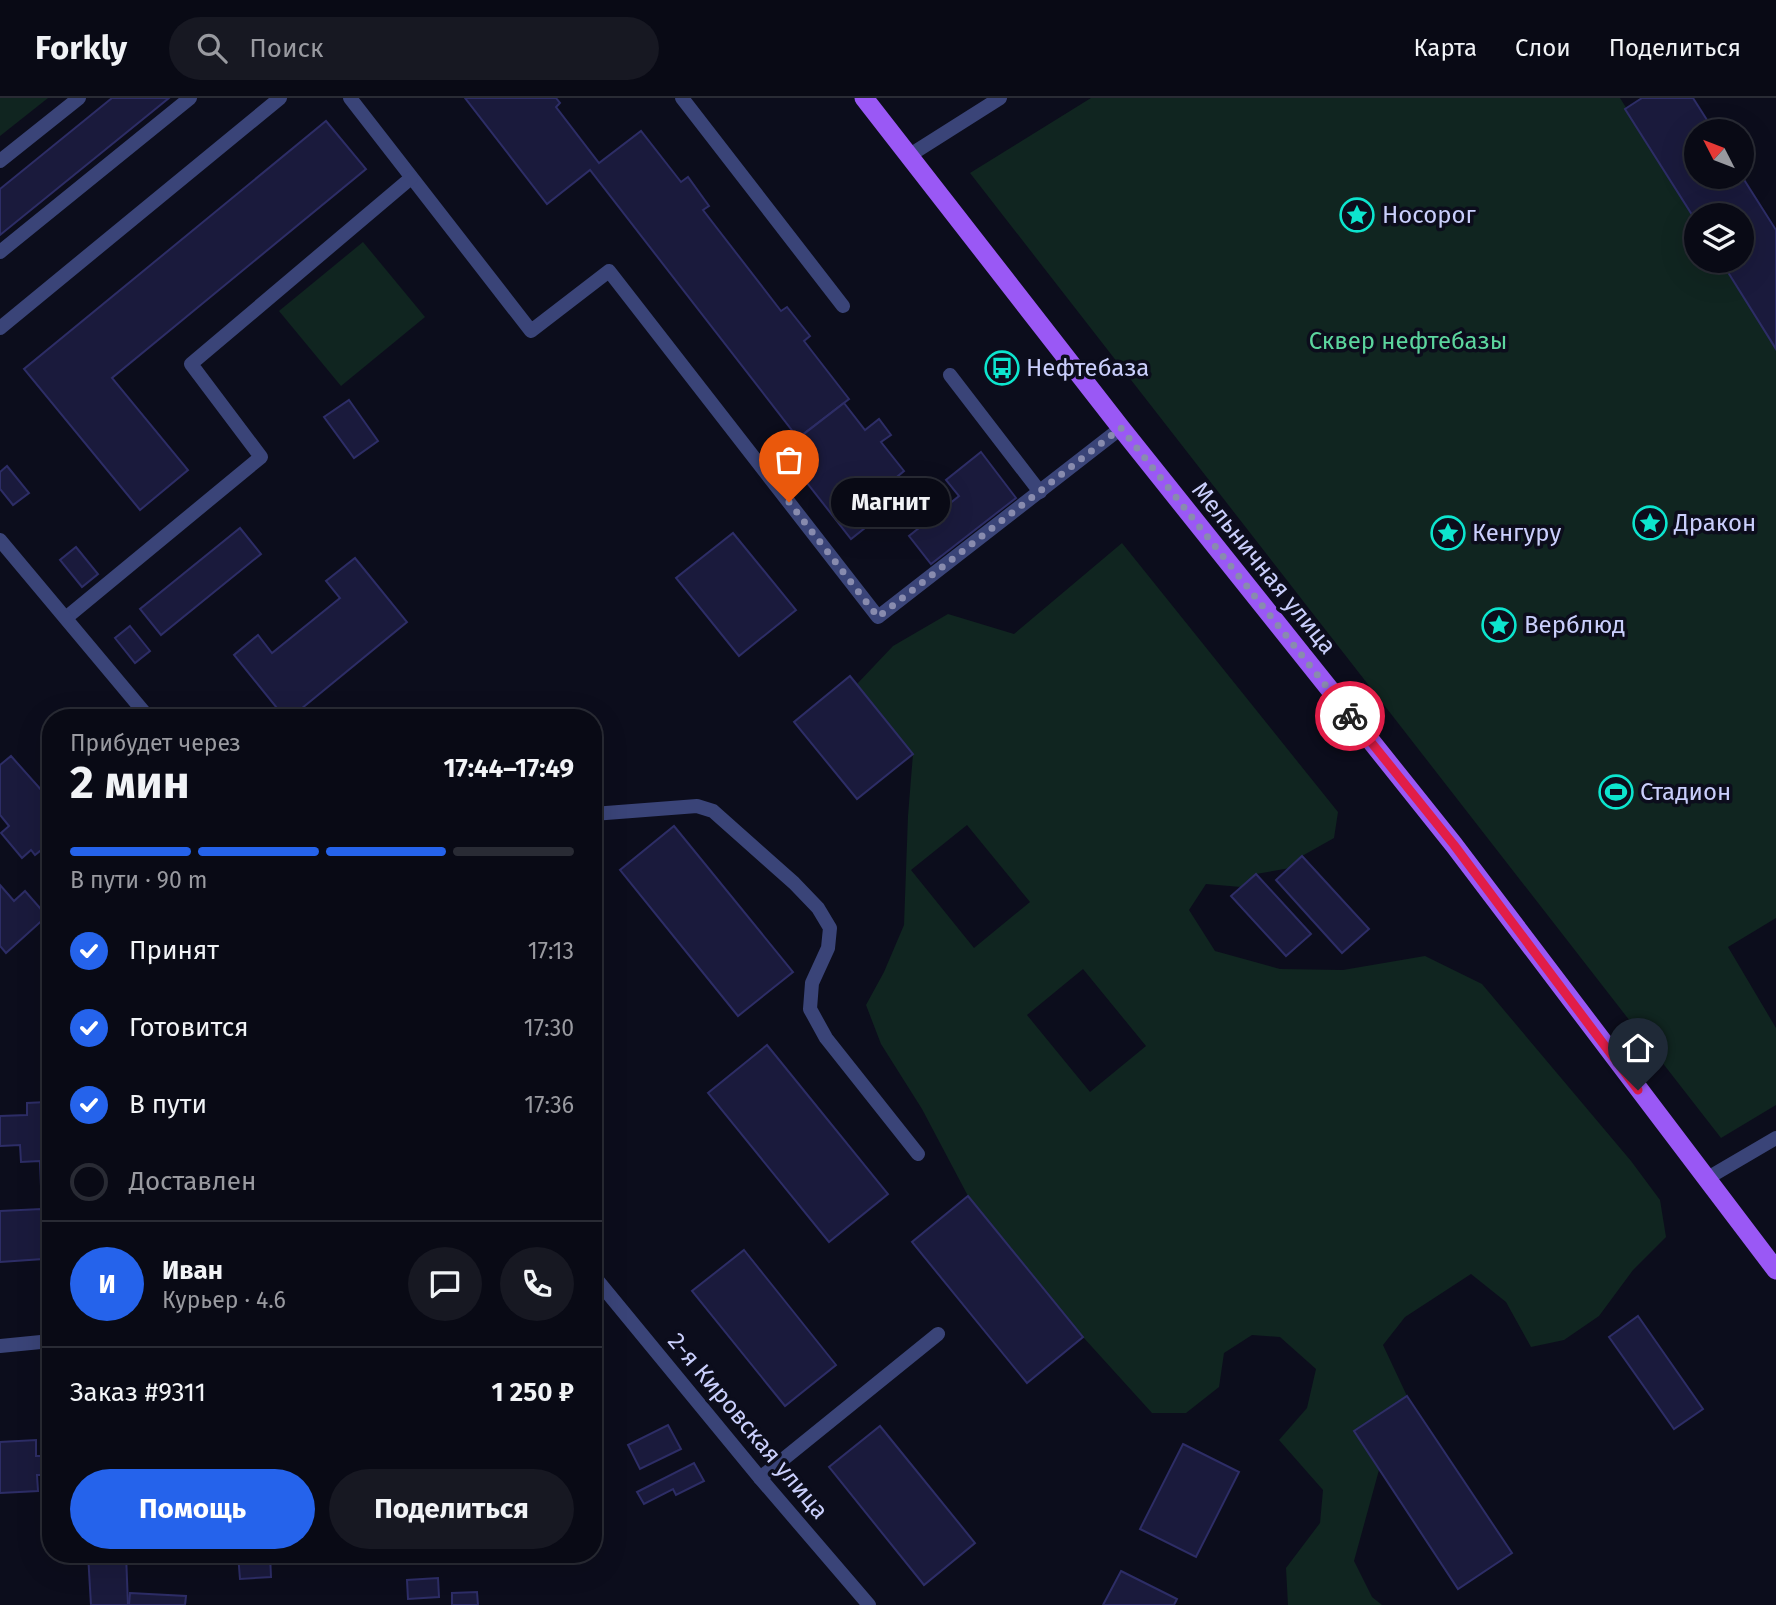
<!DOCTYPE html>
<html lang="ru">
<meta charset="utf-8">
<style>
body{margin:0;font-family:"Fira Sans",sans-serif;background:#171822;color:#f1f3f6;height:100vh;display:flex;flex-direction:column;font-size:26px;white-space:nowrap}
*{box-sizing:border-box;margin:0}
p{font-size:23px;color:#999aa0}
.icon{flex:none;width:38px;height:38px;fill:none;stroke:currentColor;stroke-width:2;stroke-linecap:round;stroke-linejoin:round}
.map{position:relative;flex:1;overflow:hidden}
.side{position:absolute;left:42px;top:611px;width:560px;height:854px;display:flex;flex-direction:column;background:#090a15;border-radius:28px;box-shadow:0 7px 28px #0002,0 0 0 2px #292b34}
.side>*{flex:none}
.needle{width:46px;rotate:312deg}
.fabs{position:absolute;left:1684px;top:21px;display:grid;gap:14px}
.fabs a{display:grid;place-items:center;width:70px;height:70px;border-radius:50%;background:#090a15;box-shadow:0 7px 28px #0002,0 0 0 2px #292b34;font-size:35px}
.pin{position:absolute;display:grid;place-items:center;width:60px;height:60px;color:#fff;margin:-72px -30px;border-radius:50% 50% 50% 0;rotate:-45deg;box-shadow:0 0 7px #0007}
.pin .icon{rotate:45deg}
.courier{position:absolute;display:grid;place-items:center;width:70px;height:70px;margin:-35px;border:5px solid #e11d48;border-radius:50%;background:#fff;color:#222;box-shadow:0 2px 9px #0007}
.bubble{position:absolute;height:49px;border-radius:24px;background:#090a15;box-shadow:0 7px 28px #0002,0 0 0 2px #292b34;font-size:23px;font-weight:700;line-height:49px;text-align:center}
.overview em{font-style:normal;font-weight:700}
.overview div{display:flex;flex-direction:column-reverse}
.overview{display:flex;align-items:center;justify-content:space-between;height:119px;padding:0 28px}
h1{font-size:46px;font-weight:700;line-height:52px}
.bar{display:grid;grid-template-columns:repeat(4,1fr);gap:10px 7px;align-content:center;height:84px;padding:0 28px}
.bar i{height:9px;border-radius:5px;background:#292b34}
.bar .selected{background:#2563eb}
.bar p{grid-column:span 4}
.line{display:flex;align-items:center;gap:18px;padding:0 28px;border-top:2px solid #292b34}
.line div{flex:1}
.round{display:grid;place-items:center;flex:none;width:74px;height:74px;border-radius:37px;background:#171822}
ol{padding:0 28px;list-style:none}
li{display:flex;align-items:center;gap:21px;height:77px}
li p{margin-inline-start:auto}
li .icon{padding:7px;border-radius:50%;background:#2563eb;color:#fff;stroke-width:4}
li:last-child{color:#999aa0}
li i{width:38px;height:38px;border:4px solid #292b34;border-radius:50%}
.cta{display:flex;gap:14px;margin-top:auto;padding:14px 28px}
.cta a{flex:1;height:80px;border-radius:42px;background:#2563eb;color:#fff;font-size:28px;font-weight:700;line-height:80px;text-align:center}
.cta a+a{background:#171822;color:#f1f3f6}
header{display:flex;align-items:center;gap:42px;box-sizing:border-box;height:98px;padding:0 35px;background:#090a15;border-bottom:2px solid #292b34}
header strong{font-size:33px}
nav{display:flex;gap:38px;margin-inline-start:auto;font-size:24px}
.search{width:490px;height:63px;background:#171822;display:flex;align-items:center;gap:18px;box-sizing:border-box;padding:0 24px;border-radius:38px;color:#999aa0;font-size:26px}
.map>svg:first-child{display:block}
.green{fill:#102520;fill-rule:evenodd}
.building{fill:#1a1a3c;stroke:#2d2d66;stroke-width:2}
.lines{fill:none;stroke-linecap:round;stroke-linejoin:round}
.service{stroke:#3a4478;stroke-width:14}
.minor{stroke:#3a4478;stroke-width:14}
.primary{stroke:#9a58f5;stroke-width:19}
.done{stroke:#888bae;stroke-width:7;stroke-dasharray:0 12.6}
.route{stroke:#e11d48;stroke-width:9}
.labels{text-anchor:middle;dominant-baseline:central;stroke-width:7;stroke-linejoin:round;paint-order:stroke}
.poi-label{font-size:24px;fill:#cacffc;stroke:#0c0d1c;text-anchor:start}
.park-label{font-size:24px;fill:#5cd69e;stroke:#0c0d1c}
.street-label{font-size:24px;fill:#cacffc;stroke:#0c0d1c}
</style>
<header>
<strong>Forkly</strong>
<div class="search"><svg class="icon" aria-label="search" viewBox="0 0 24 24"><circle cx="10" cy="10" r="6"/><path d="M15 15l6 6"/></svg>Поиск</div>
<nav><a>Карта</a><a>Слои</a><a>Поделиться</a></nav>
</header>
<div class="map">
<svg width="1776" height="1507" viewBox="0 0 1776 1507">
<rect width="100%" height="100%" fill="#0c0d1c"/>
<g class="green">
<polygon points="0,0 48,0 0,38"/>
<polygon points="1091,0 1620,0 1696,121 1696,163 1722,163 1776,249 1776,820 1728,849 1776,930 1776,1007 1721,1040 970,75"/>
<polygon points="363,144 425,219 341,288 279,213"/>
<path d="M1122 445 1338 714 1334 740 1302 758 1290 770 1256 776 1241 789 1206 786 1189 812 1215 853 1280 871 1343 872 1425 858 1482 886 1631 1063 1660 1102 1666 1139 1633 1172 1599 1218 1564 1242 1531 1249 1506 1204 1471 1176 1405 1219 1383 1247 1407 1298 1354 1333 1379 1372 1354 1463 1372 1499 1382 1507H1288L1286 1470 1320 1425 1323 1392 1279 1342 1307 1310 1316 1271 1280 1239 1252 1237 1224 1255 1219 1289 1186 1315H1152L1083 1239 968 1098 922 1011 881 946 866 907 884 874 904 827 908 718 913 656 857 586 893 548 948 516 1014 536ZM967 727 1030 804 974 850 911 772ZM1083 871 1146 948 1090 994 1027 917Z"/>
</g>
<g class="building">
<polygon points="112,0 169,0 0,137 0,91"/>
<polygon points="465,0 556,0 560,5 556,9 599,65 641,33 681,84 688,79 709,108 703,112 781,213 787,209 810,238 804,243 849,301 798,340 590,72 547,106"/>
<polygon points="1642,0 1693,0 1714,33 1696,33 1696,79 1741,79 1741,77 1776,132 1776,251 1721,163 1741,163 1741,117 1696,117 1696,123 1625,11"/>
<polygon points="326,23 366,71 112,280 188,372 140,412 24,271"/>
<polygon points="349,302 378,343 354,360 324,319"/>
<polygon points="844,305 865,332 879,321 891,337 881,344 904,373 892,383 904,399 851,441 782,353"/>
<polygon points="981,354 1016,400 931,466 909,438 959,398 946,382"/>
<polygon points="7,368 29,395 13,407 0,391 0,374"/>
<polygon points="240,430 261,456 161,537 140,511"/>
<polygon points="733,435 796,512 739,558 676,480"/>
<polygon points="76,449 98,476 82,489 60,462"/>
<polygon points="355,460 407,524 290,620 285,620 234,557 258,537 272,555 340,500 326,483"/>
<polygon points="130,528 150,553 135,565 115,540"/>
<polygon points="850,578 913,656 857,701 794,624"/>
<polygon points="11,658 51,703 51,744 35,757 31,752 22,760 1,735 9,728 0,717 0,667"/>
<polygon points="674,728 793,874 738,918 620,772"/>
<polygon points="1302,758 1369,831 1342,855 1276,782"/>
<polygon points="1256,776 1311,836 1286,858 1231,798"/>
<polygon points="0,787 14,803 25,793 47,818 6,855 0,848"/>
<polygon points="767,947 888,1096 829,1144 708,995"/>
<polygon points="46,1004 47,1032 51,1032 49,1106 48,1087 41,1088 40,1063 21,1064 20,1047 0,1048 0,1018 27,1017 27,1005"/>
<polygon points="968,1098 1083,1239 1027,1285 912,1144"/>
<polygon points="41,1111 43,1161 0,1164 0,1113"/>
<polygon points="744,1152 836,1267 785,1308 692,1193"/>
<polygon points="1638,1218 1703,1311 1674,1331 1609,1239"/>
<polygon points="1407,1298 1512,1455 1458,1491 1354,1333"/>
<polygon points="668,1327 681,1351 640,1371 628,1347"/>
<polygon points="880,1328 975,1445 924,1487 829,1369"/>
<polygon points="36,1342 36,1358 51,1358 51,1377 37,1377 38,1393 0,1395 0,1344"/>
<polygon points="1183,1346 1239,1374 1196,1459 1140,1431"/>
<polygon points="694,1365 704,1383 676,1397 673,1391 644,1406 637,1394"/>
<polygon points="88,1456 126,1456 128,1507 91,1507"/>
<polygon points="238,1456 270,1456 271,1479 240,1481"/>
<polygon points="319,1456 348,1456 348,1462 320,1464"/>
<polygon points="369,1456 390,1456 391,1462 369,1463"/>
<polygon points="511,1456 535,1456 535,1460 511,1461"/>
<polygon points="1121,1473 1177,1501 1174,1507 1103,1507"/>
<polygon points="438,1480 439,1499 408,1501 407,1482"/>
<polygon points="477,1494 478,1507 452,1507 452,1495"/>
<polygon points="130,1495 186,1498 185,1507 129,1507"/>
</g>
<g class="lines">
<g class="service">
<polyline points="350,0 531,233 609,173 878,519 1121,330"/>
<polyline points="682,0 843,208"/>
<polyline points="910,57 1000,0"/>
<polyline points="0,154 190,0"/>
<polyline points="0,230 280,0"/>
<polyline points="950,277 1040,394"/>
<polyline points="67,519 261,359 191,266 411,80"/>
<polyline points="593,716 697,708 713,713 794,785 818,810 830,830 828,850 812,885 810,911 826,940 918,1056"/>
<polyline points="760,1380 938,1236"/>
</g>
<g class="minor">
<polyline points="0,63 79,0"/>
<polyline points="0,442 149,620"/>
<polyline points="1706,1081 1776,1040"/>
<polyline points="593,1177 760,1380 869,1507"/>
<polyline points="0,1248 51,1243"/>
</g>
<polyline class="primary" points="864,0 1121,330 1454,747 1776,1172"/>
</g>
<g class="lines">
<polyline class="done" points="789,404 878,519 1121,330 1350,618"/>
<polyline class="route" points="1350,618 1454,747 1638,992"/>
</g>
<defs>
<symbol id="sight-ring" viewBox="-11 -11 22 22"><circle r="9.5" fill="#0c0d1c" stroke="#0de5ce" stroke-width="1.5"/><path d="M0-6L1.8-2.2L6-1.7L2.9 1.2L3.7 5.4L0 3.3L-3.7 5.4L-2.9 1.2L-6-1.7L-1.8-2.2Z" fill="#0de5ce"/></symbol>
<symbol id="bus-ring" viewBox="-11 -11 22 22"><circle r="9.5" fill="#0c0d1c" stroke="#0de5ce" stroke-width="1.5"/><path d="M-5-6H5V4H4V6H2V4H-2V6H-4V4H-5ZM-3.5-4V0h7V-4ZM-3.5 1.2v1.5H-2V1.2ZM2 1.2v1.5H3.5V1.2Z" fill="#0de5ce"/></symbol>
<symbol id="stadium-ring" viewBox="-11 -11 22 22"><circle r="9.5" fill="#0c0d1c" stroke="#0de5ce" stroke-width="1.5"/><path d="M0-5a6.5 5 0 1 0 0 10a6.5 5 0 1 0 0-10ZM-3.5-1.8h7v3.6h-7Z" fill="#0de5ce"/></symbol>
</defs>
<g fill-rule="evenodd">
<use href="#sight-ring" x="1338" y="98" width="38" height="38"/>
<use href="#bus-ring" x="983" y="251" width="38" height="38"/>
<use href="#sight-ring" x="1631" y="406" width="38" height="38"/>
<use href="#sight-ring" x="1429" y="416" width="38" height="38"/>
<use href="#sight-ring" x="1480" y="508" width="38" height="38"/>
<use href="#stadium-ring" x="1597" y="675" width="38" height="38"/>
</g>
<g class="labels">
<g class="poi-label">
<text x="1382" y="117">Носорог</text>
<text x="1026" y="270">Нефтебаза</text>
<text x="1674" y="425">Дракон</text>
<text x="1472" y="435">Кенгуру</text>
<text x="1524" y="527">Верблюд</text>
<text x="1640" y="694">Стадион</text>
</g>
<g class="park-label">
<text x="1408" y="243">Сквер нефтебазы</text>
</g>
<g class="street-label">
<text transform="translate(1264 470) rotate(51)">Мельничная улица</text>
<text transform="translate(748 1328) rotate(50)">2-я Кировская улица</text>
</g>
</g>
</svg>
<div class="fabs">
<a><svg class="needle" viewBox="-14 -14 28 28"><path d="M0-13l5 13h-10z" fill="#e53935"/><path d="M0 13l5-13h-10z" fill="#999aa0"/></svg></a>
<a><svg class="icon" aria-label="layers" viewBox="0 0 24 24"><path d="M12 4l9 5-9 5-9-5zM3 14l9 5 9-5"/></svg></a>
</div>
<div class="pin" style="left:789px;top:404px;background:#ea580c"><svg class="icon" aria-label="bag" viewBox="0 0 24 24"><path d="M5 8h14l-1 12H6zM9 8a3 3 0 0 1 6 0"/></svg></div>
<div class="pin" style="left:1638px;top:992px;background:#1f2937"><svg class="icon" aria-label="home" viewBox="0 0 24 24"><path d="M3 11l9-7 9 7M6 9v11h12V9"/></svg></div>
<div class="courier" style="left:1350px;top:618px"><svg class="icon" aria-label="bike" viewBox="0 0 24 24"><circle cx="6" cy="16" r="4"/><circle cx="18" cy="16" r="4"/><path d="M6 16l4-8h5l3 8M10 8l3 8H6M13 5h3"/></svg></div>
<div class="bubble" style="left:831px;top:380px;width:119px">Магнит</div>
<section class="side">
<div class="overview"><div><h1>2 мин</h1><p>Прибудет через</p></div><em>17:44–17:49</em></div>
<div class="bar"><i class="selected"></i><i class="selected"></i><i class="selected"></i><i></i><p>В пути · 90 m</p></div>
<ol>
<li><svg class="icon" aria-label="check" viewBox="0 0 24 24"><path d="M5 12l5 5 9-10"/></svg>Принят<p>17:13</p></li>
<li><svg class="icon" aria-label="check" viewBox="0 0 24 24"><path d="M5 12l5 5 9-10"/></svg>Готовится<p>17:30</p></li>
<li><svg class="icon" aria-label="check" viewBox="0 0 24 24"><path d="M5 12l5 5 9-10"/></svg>В пути<p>17:36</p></li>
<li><i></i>Доставлен</li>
</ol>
<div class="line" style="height:126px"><b class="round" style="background:#2563eb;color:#fff">И</b><div><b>Иван</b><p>Курьер · 4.6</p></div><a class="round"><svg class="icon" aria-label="chat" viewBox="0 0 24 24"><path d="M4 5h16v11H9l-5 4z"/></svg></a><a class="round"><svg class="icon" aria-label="phone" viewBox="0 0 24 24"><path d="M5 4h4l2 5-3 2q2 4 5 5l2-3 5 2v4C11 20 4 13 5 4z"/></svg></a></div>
<div class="line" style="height:91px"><div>Заказ #9311</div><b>1 250 ₽</b></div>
<div class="cta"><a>Помощь</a><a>Поделиться</a></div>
</section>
</div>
